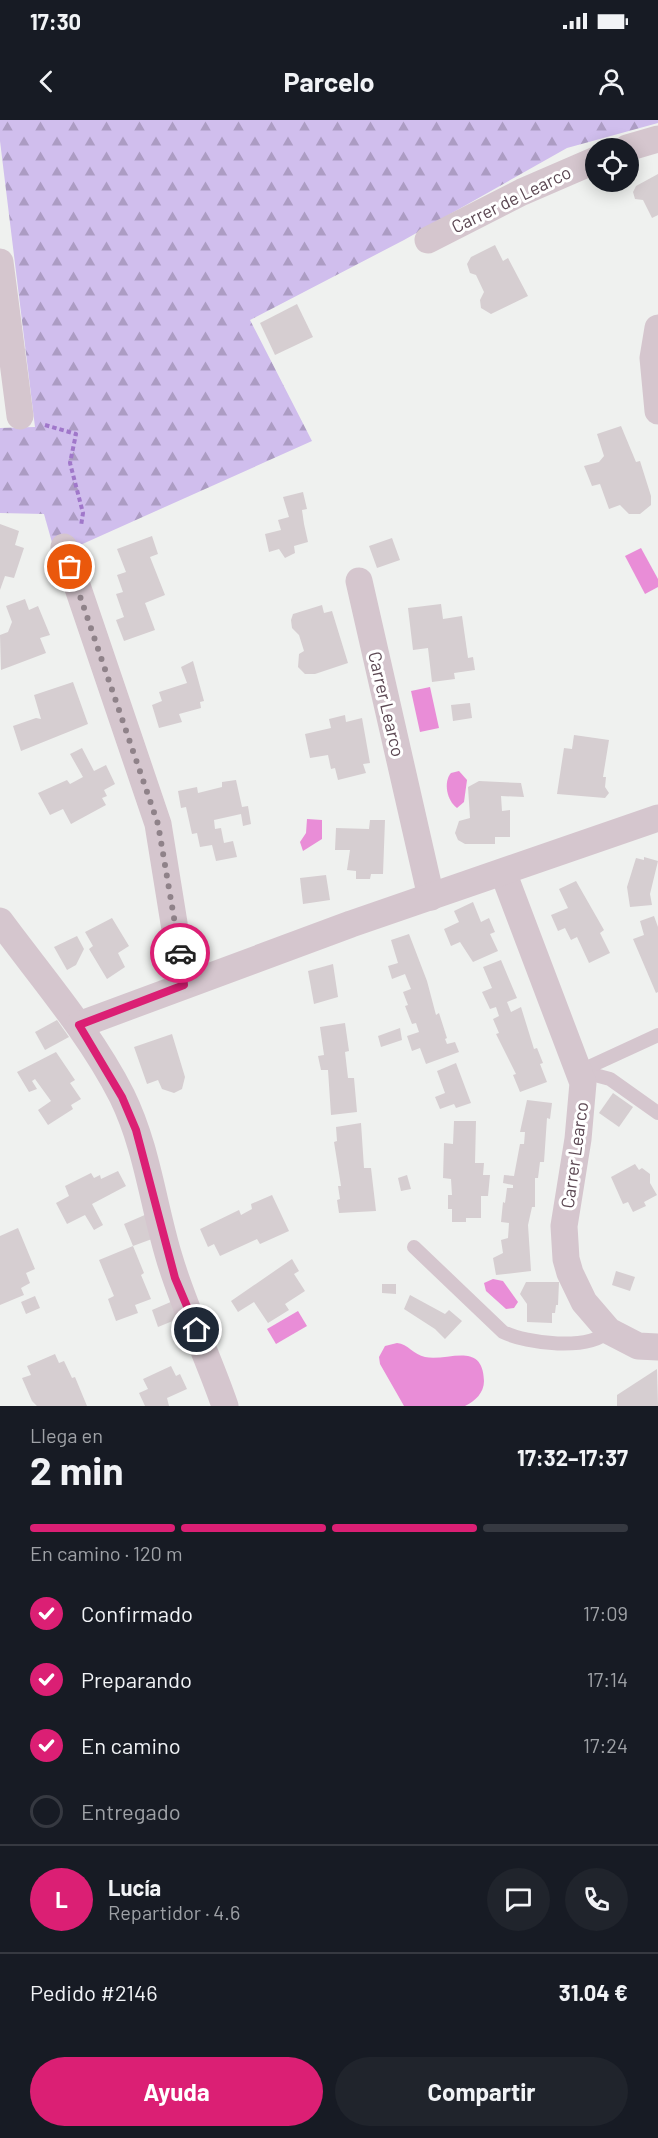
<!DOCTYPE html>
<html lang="es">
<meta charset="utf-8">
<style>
body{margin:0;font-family:Barlow,sans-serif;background:#20242c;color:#f1f3f6;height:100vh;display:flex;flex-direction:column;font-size:22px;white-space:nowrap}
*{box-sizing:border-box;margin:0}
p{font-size:20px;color:#9ea1a6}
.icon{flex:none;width:33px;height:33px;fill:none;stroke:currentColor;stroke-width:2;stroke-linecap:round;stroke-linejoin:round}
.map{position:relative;height:1286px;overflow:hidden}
.details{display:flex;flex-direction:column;background:#171b24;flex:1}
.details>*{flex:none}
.fabs{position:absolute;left:585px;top:18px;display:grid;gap:12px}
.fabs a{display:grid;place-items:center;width:54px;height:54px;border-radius:50%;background:#171b24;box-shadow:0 3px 15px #0003;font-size:30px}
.pin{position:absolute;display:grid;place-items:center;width:51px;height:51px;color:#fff;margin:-26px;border:3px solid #fff;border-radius:50%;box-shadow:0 2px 6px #0007}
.courier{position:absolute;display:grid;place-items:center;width:60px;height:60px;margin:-30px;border:4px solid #db1f74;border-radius:50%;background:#fff;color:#222;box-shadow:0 2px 8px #0007}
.overview em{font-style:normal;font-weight:700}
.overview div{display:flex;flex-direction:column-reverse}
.overview{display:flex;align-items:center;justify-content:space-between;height:102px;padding:0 30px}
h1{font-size:39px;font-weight:700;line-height:45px}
.bar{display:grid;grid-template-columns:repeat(4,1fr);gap:9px 6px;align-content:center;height:72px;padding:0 30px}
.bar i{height:8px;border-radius:4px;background:#363941}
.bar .current{background:#db1f74}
.bar p{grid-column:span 4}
.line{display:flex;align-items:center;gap:15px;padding:0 30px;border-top:2px solid #363941}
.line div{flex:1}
.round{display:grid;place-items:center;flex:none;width:63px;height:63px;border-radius:32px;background:#20242c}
ol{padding:0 30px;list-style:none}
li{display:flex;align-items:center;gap:18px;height:66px}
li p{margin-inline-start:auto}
li .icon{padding:6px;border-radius:50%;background:#db1f74;color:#fff;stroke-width:4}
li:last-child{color:#9ea1a6}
li i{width:33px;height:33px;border:3px solid #363941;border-radius:50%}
.action{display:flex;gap:12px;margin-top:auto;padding:12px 30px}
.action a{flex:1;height:69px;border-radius:36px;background:#db1f74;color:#fff;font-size:24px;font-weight:700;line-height:69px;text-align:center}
.action a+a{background:#20242c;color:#f1f3f6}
.status{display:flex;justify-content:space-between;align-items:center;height:42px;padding:0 30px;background:#171b24;direction:ltr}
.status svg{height:16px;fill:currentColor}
header{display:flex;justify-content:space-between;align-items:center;height:78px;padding:0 30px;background:#171b24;font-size:27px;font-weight:700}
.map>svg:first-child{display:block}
.forest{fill:url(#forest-firs)}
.water{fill:#e98dd7}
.building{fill:#d6ced1}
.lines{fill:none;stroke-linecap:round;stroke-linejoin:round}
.path{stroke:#a077ca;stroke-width:4;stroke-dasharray:4.5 3;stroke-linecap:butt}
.lane{stroke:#d5c6ce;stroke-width:14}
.street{stroke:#d5c6ce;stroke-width:27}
.done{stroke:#8f8289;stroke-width:6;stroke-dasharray:0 10.8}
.route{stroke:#db1f74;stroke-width:8}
.labels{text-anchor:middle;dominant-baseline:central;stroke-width:6;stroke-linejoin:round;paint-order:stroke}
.street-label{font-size:18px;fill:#5b4752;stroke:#fff}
</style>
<div class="status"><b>17:30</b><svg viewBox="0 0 49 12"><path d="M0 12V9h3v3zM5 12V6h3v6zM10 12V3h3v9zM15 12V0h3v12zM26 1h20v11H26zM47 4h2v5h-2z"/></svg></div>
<header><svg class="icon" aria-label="back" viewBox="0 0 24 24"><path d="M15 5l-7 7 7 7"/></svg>Parcelo<svg class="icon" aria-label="person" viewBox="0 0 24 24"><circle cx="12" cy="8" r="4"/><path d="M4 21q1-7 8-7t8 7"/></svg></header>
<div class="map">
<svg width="658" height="1286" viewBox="0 0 658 1286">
<defs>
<pattern id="forest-firs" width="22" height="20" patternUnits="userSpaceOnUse" patternTransform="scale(1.5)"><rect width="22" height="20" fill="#d0beed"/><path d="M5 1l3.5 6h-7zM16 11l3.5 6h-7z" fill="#ac9cc3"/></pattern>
</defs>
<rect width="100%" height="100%" fill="#eff1ef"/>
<polygon class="forest" points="0,0 658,0 658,3 567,28 404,120 250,200 312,321 78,426 53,426 44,394 0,393 0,308 35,307 0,21"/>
<g class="water">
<polygon points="641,428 658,459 658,467 645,474 625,436"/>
<polygon points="430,567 439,608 420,612 411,571"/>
<path d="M459 651 467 660 464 682 457 688C447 681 443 662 451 653Z"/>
<polygon points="307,699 322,700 322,719 303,731 300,722 306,713"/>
<polygon points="493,1159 503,1161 518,1182 514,1188 506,1189 486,1171 484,1163"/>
<polygon points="298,1191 307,1206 276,1224 267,1209"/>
<path d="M397 1223C408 1224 414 1235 425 1237 447 1242 483 1220 484 1261 484 1273 475 1281 465 1286H404L380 1244 379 1237 385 1226Z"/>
</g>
<g class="building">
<polygon points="658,54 658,95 652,98 643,80 635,79 633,72 636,66"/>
<polygon points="495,125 503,141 508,138 528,176 491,194 481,188 480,180 484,172 476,155 470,153 467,144 471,137"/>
<polygon points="297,184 313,217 275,235 260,203"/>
<polygon points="621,306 636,342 640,341 651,376 651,385 640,394 629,394 620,385 609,389 600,364 592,366 584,346 599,342 604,336 597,314"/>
<polygon points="303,372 307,389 302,390 304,404 308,422 294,426 295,433 285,438 279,429 269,432 265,414 281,410 278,400 289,397 283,377"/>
<polygon points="0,404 19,411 15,425 24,428 14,458 5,456 0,470"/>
<polygon points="152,416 158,434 150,437 165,475 145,483 155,510 124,521 116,500 124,497 116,474 123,472 117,455 126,452 117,429"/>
<polygon points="392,418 400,440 377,448 369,426"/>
<polygon points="25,479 29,490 38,486 50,515 40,518 46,533 1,550 0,515 8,512 12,502 6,486"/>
<polygon points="441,484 443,499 462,496 468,538 473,537 475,550 454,553 455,559 432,562 428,528 413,530 408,488"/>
<polygon points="322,485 324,493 332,491 348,543 315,554 305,554 298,547 299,534 304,531 299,515 292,508 291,500 293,494"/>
<polygon points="193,541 204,581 200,582 201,588 179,594 182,602 159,608 152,585 162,581 159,572 187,563 181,547"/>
<polygon points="73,562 88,604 21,631 13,606 36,598 41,599 34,575"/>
<polygon points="470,583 472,598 453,601 451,585"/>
<polygon points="345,595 346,602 362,598 370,643 363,644 366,653 338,660 335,648 331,649 328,635 310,638 305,614 331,608 329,599"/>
<polygon points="574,615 609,620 603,657 606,657 605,667 609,673 605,678 557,674 564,628 572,629"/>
<polygon points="82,628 94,651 106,645 115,664 104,670 107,676 102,678 106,685 71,704 63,689 50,695 38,673 67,660 70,664 83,657 70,634"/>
<polygon points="236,660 242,687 248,686 251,704 243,706 241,694 214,700 215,709 221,708 224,723 233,721 237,737 216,741 212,725 200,727 197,713 192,714 186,687 181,688 178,671 197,667 198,673 222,667 222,662"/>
<polygon points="479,661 521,663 524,677 501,676 502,691 510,690 510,717 495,717 495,724 465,724 458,720 455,713 459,701 470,698 468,667"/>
<polygon points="370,700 385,700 383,754 371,754 370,759 356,759 356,751 347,750 350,730 335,730 336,708 369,709"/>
<polygon points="644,737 658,741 650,774 652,785 630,787 627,767 636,738 644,740"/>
<polygon points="326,755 330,780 303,784 300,758"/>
<polygon points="576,761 604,810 600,813 610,833 589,843 577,817 571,820 565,808 558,811 551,795 568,788 559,769"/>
<polygon points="473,782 481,802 489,798 495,812 490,814 498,831 473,842 460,822 451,826 444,809 459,802 454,791"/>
<polygon points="654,796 658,807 658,872 656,873 633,819 644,815 640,801"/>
<polygon points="112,798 129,826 118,833 125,847 107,859 89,829 93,826 85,812"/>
<polygon points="409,814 427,861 436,895 439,893 447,918 445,919 447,924 455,922 459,932 426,944 420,928 412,931 407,916 419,912 416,903 412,904 405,886 408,885 403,872 411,869 405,854 392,859 388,846 398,843 391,820"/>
<polygon points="77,816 84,829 76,845 67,850 54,827"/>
<polygon points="501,840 517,878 507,882 511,892 521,887 534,929 537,928 543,943 540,944 547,962 520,972 513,955 516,954 496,914 499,913 493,899 499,896 496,887 490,889 482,872 492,868 483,847"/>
<polygon points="333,844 338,877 314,884 308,851"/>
<polygon points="57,900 69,917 45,930 35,912"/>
<polygon points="345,903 349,931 345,932 348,958 354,958 357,992 331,995 328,950 321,950 318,936 324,935 320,907"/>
<polygon points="400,908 402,920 381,927 378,916"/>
<polygon points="172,914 185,957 182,969 174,973 162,969 158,960 147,964 134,927"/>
<polygon points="56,932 75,960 70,963 81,979 71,985 73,989 48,1005 38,990 51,981 35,959 32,961 37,969 29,972 17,952"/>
<polygon points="456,943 471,983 456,988 454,984 440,989 435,977 445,973 437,951"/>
<polygon points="613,973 633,987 619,1007 599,993"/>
<polygon points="527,980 552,983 550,999 547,998 544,1042 540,1042 538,1058 535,1058 535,1087 532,1087 528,1105 531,1151 496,1155 493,1138 503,1133 501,1120 508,1118 509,1103 501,1102 503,1082 505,1083 507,1068 513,1068 513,1065 503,1063 504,1055 514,1056 520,1024 524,1024 525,1012 520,1012"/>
<polygon points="454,1001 476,1001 475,1043 484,1043 483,1055 490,1055 488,1076 481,1076 481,1098 466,1098 466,1102 452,1102 452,1089 448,1089 448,1075 452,1075 451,1059 443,1058 444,1023 453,1024"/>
<polygon points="361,1003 364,1048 371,1048 376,1091 339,1093 337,1080 340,1079 338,1066 341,1066 334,1022 337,1021 336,1007"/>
<polygon points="635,1044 639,1050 642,1048 650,1054 650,1063 657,1075 644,1082 646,1086 633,1092 628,1082 623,1084 611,1057"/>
<polygon points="118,1051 126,1066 92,1084 103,1105 94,1110 85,1095 67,1104 56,1083 69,1076 65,1066 91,1053 94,1058 100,1055 101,1059"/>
<polygon points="407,1055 411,1069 401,1071 398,1058"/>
<polygon points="272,1075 289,1111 260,1124 257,1119 220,1136 214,1124 208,1127 200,1109 239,1090 241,1095 252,1089 251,1084"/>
<polygon points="147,1094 152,1119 133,1126 124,1104"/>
<polygon points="18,1108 35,1149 26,1153 30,1163 21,1168 24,1175 0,1185 0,1116"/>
<polygon points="133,1126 144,1153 141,1155 151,1179 135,1185 138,1193 116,1201 108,1179 114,1176 99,1140"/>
<polygon points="292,1139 299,1151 294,1154 305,1171 285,1184 289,1190 268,1203 254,1182 238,1192 231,1181"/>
<polygon points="616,1151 635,1157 630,1171 612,1165"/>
<polygon points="526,1162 559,1162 558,1185 556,1185 555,1193 552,1193 552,1203 527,1202 527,1184 520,1174"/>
<polygon points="382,1164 396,1164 396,1174 382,1173"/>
<polygon points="410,1175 445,1194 449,1190 462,1201 445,1219 435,1209 404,1189"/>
<polygon points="35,1176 40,1188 26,1194 21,1182"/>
<polygon points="173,1181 180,1198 158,1207 152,1190"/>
<polygon points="55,1234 59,1243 64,1241 72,1258 75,1257 87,1286 37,1286 32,1281 22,1258 31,1255 27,1246"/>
<polygon points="171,1246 176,1256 180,1254 187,1269 167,1278 169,1286 145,1286 139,1273 148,1269 143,1259"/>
<polygon points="657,1249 658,1286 617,1286 617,1275"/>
</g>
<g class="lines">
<polyline class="path" points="45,305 76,314 70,343 83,393 81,406"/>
<g class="lane">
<polyline points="580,951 610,959 658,993"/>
<polyline points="580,951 658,915"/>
<path d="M414 1127 503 1212C528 1224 588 1231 609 1211"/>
</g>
<g class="street">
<polyline points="627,28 658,19"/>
<polyline points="428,120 522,72 596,40"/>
<polyline points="0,142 20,296"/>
<polyline points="658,208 653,238 658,291"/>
<polyline points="64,427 158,704 184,865"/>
<polyline points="359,461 431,777"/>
<polyline points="503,752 583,963 578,1019 564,1106 566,1139 570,1153 584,1182 609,1211 638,1226 658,1227"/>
<path d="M0 801C42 858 90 913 122 976 147 1027 153 1084 169 1137 184 1188 208 1236 225 1286"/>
<polyline points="79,905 351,804 658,698"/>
</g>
</g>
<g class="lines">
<polyline class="done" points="70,447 158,704 180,833"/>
<polyline class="route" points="180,833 184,865 79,905 122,977 136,1010 175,1158 197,1210"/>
</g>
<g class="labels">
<g class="street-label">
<text transform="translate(511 79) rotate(-26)">Carrer de Learco</text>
<text transform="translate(387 584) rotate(77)">Carrer Learco</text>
<text transform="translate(574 1035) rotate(-82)">Carrer Learco</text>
</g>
</g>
</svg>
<div class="fabs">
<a><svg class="icon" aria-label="locate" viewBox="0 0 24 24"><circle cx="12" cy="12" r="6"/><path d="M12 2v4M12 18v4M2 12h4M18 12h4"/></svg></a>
</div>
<div class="pin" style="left:70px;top:447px;background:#ea580c"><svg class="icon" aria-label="bag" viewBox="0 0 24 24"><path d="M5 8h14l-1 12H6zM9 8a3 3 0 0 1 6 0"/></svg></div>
<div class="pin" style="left:197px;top:1210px;background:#1f2937"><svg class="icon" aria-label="home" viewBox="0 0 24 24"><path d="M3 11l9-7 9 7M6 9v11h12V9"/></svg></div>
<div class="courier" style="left:180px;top:833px"><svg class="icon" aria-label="car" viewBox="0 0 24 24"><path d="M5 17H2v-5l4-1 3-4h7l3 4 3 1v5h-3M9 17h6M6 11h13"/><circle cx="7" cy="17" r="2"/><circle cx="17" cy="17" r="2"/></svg></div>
</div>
<section class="details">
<div class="overview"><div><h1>2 min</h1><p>Llega en</p></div><em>17:32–17:37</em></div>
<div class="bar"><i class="current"></i><i class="current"></i><i class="current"></i><i></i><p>En camino · 120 m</p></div>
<ol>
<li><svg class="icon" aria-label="check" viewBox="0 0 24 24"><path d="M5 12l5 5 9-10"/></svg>Confirmado<p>17:09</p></li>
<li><svg class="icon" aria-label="check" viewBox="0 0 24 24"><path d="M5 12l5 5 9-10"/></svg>Preparando<p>17:14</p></li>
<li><svg class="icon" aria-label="check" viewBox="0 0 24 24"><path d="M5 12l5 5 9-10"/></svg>En camino<p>17:24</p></li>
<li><i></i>Entregado</li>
</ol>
<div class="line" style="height:108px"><b class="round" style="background:#db1f74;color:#fff">L</b><div><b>Lucía</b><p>Repartidor · 4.6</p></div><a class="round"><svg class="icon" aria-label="chat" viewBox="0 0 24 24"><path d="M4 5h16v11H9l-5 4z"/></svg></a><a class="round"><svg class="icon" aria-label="phone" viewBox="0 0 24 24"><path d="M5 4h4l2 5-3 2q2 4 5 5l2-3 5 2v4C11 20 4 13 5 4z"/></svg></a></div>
<div class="line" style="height:78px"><div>Pedido #2146</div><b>31.04 €</b></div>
<div class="action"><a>Ayuda</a><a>Compartir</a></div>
</section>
